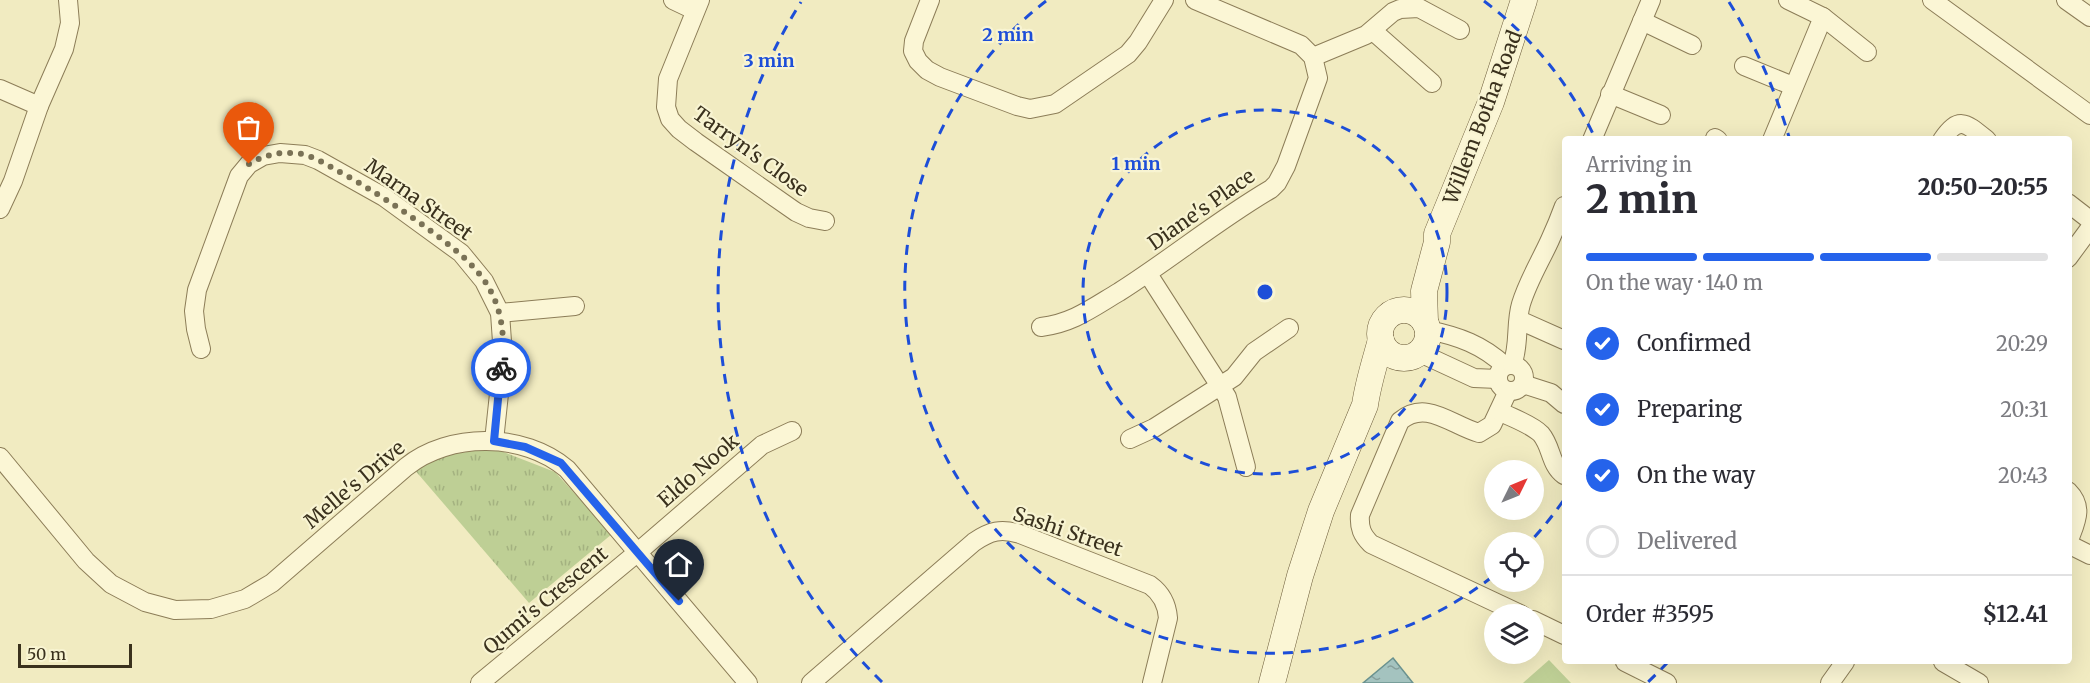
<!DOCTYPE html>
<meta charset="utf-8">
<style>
body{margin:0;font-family:Merriweather,serif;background:#f7f7f7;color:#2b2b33;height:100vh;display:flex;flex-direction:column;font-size:22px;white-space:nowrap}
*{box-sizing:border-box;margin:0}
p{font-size:20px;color:#7c7c81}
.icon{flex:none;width:33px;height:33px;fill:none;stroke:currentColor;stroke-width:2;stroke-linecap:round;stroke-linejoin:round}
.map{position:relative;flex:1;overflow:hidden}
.side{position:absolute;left:1562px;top:136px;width:510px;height:528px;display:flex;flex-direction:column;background:#fff;border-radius:6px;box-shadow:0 6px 24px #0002}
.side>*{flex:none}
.needle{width:39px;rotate:47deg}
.buttons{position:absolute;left:1484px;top:460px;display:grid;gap:12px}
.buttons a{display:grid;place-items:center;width:60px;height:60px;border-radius:50%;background:#fff;box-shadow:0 6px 24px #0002;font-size:30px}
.scale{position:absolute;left:18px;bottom:15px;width:114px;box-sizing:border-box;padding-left:6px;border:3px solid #3a311d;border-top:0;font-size:16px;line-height:21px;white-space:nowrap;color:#3a311d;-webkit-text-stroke:4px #f8f4d2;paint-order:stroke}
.pin{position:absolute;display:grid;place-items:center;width:51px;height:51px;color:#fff;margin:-62px -26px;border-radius:50% 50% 50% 0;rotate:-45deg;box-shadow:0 0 6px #0007}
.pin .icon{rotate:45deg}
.courier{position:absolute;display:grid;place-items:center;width:60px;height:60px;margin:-30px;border:4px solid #2563eb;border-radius:50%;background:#fff;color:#222;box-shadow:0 2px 8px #0007}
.headline em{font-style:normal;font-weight:800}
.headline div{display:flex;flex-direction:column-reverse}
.headline{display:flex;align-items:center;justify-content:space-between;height:102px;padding:0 24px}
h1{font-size:39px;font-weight:800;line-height:45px}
.bar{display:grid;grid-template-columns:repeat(4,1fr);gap:9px 6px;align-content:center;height:72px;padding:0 24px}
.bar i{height:8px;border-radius:4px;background:#e1e1e2}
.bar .active{background:#2563eb}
.bar p{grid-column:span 4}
.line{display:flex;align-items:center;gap:15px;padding:0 24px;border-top:2px solid #e1e1e2}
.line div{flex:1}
ol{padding:0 24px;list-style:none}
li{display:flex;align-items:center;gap:18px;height:66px}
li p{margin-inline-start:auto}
li .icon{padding:6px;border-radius:50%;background:#2563eb;color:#fff;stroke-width:4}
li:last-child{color:#7c7c81}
li i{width:33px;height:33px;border:3px solid #e1e1e2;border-radius:50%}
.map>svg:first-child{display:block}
.grass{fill:url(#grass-tufts)}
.pitch{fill:#becf95}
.water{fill:url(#water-ripples);stroke:#6a928f;stroke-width:1.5}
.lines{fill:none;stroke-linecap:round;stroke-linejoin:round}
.street-casing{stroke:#8c7d58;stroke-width:20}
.secondary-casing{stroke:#6d5d3b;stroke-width:27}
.street{stroke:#fbf6d5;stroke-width:18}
.secondary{stroke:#fbf6d5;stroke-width:26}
.done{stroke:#7a7256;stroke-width:6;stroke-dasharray:0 10.8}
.route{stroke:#2563eb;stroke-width:8}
.ring{fill:none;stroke:#1d4ed8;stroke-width:3;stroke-dasharray:10 8}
.labels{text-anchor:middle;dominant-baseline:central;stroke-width:4.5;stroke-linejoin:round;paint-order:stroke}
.street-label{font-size:20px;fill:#3a311d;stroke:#f8f4d2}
.centre{fill:#1d4ed8;stroke:#f8f4d2;stroke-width:3}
.ring-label{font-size:18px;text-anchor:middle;font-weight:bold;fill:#1d4ed8;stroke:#f8f4d2;stroke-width:4.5;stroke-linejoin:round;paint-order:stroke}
</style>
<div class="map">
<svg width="2090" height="683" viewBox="0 0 2090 683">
<defs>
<pattern id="grass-tufts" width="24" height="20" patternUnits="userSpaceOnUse" patternTransform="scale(1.5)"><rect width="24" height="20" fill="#becf95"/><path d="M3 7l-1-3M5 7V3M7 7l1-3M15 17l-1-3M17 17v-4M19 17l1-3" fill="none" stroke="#a4b280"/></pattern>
<pattern id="water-ripples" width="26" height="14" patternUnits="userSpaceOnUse" patternTransform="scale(1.5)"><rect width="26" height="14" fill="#a4c3bf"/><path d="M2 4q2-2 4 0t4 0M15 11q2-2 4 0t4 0" fill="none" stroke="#879f9b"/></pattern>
</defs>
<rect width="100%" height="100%" fill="#f1ebc1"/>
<polygon class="grass" points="493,448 555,472 612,534 529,603 407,461"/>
<polygon class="pitch" points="1549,660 1571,683 1523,683"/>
<polygon class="water" points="1393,658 1413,683 1363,683"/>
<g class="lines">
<defs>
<g id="street">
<polyline points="673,0 694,10"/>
<polyline points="700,0 668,79 666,107 670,119 679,129 696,142 796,212 809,218 825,221"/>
<polyline points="930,0 914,41 913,51 918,61 927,70 940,77 1017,106 1030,109 1055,104 1128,54 1138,42 1164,0"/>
<polyline points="1932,0 2090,115"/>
<polyline points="2066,0 2090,17"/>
<polyline points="1823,17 1867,52"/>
<polyline points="1642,21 1692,45"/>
<polyline points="1373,31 1432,83"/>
<polyline points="1313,57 1366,35 1393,12 1400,9 1419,8 1460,30"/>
<polyline points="1744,66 1793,86"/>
<polyline points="0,89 39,106"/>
<polyline points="1610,94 1661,115"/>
<polyline points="1715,138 1718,140"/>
<polyline points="1592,140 1651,0"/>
<polyline points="1772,140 1823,17 1788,0"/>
<path d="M1942 140C1959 115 1966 123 1987 140"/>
<polyline points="2068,203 2090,220"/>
<polyline points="0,209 13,181 39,106 64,49 70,23 68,0"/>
<polyline points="2068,258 2090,228"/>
<polyline points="1148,274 1227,397 1246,467"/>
<polyline points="500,313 575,306"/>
<polyline points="1519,320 1564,340"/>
<path d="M1041 327C1073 323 1092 308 1119 292 1171 259 1218 220 1271 189L1277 183 1286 166 1318 78 1313 57 1301 45 1195 0"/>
<path d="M1428 330C1458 336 1483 345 1505 366"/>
<polyline points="201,349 196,329 194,311 197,290 239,176 249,164 263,156 280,153 305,155 318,160 384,197 461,253 484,281 500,313 503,356 494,441"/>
<polyline points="1420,353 1474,378 1498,379"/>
<circle cx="1511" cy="378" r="13"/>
<path d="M1512 365C1520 345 1515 324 1521 304 1528 281 1540 262 1550 240 1555 229 1560 217 1564 206"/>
<polyline points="1523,384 1551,393 1564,404"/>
<path d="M1508 391 1492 425 1479 433C1451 425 1426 399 1400 421L1360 515C1359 528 1362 535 1371 544L1522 615"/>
<path d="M1499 411C1512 418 1531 424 1541 434 1552 447 1550 465 1564 475"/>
<polyline points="1130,439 1154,428 1234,377 1254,352 1289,328"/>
<path d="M0 457 86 561 111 584 145 602 175 610 211 609 245 599 272 583 406 467C449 432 524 432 567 469L748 683"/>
<path d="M2068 491C2085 508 2075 523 2068 543"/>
<polyline points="2068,544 2090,555"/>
<polyline points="1533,620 1564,635"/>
<polyline points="1625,662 1667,683"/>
<polyline points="1943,662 1979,683"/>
<polyline points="480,683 638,552 762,445 792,431"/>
<path d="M811 683 974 542C990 531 1001 528 1020 534L1150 585C1161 593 1167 604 1168 618L1152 683"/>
<polyline points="1830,683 1845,662"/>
</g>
<g id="secondary">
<circle cx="1404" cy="334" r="24"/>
<polyline points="1425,322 1424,291 1437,242 1437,234 1491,102 1524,0"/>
<path d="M1272 683 1300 576 1321 511 1365 405C1368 383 1375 362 1381 340"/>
</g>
</defs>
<use href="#street" class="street-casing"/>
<use href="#secondary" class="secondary-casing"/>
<use href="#street" class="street"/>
<use href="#secondary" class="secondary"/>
</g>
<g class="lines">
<path class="done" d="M249 164C266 154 282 151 302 154 318 158 332 168 347 176 375 192 401 209 427 228 448 244 469 259 484 280 502 306 506 337 501 368"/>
<polyline class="route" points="501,368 494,441 525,447 561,463 679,601"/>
</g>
<g class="ring">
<circle cx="1265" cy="292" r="182"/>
<path d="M1563 501A364 364 0 0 1 1529 543M1492 577A364 364 0 1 1 1046 1M1484 1A364 364 0 0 1 1595 138"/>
<path d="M1668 662A547 547 0 0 1 1648 682M882 682A547 547 0 0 1 801 2M1729 2A547 547 0 0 1 1789 137"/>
</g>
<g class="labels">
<g class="street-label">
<text transform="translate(1482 117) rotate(-69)">Willem Botha Road</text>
<text transform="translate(751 151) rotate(36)">Tarryn's Close</text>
<text transform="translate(419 199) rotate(35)">Marna Street</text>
<text transform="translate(1201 209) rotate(-35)">Diane's Place</text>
<text transform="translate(698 470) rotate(-41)">Eldo Nook</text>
<text transform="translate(354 484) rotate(-40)">Melle's Drive</text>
<text transform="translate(1068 531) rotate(19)">Sashi Street</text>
<text transform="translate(545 600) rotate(-40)">Qumi's Crescent</text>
</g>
</g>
<circle cx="1265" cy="292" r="9" class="centre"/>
<g class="ring-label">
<text x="1008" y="41">2 min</text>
<text x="769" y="67">3 min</text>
<text x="1136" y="170">1 min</text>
</g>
</svg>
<div class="buttons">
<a><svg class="needle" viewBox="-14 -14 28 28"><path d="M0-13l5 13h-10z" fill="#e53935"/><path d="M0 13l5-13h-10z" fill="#7c7c81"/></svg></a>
<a><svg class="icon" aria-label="locate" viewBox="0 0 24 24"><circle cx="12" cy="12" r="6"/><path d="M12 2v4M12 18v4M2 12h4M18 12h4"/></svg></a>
<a><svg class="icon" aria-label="layers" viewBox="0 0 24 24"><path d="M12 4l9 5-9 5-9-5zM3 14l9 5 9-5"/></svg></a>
</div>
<div class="scale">50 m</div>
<div class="pin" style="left:249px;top:164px;background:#ea580c"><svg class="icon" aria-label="bag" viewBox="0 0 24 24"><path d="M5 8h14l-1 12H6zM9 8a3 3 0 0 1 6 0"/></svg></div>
<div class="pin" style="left:679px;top:601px;background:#1f2937"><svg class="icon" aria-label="home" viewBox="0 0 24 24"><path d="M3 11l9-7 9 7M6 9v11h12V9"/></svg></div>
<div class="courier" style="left:501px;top:368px"><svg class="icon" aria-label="bike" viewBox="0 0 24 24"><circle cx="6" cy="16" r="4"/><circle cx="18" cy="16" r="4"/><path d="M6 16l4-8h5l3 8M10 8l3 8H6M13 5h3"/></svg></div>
<section class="side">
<div class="headline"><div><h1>2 min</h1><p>Arriving in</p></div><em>20:50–20:55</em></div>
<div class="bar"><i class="active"></i><i class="active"></i><i class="active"></i><i></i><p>On the way · 140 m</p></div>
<ol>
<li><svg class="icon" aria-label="check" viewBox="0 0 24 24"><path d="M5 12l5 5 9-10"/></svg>Confirmed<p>20:29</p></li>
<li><svg class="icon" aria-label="check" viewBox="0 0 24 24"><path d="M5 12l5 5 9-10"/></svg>Preparing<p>20:31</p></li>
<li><svg class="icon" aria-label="check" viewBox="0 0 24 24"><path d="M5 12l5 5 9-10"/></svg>On the way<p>20:43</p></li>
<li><i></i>Delivered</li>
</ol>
<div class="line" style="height:78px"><div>Order #3595</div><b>$12.41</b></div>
</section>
</div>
